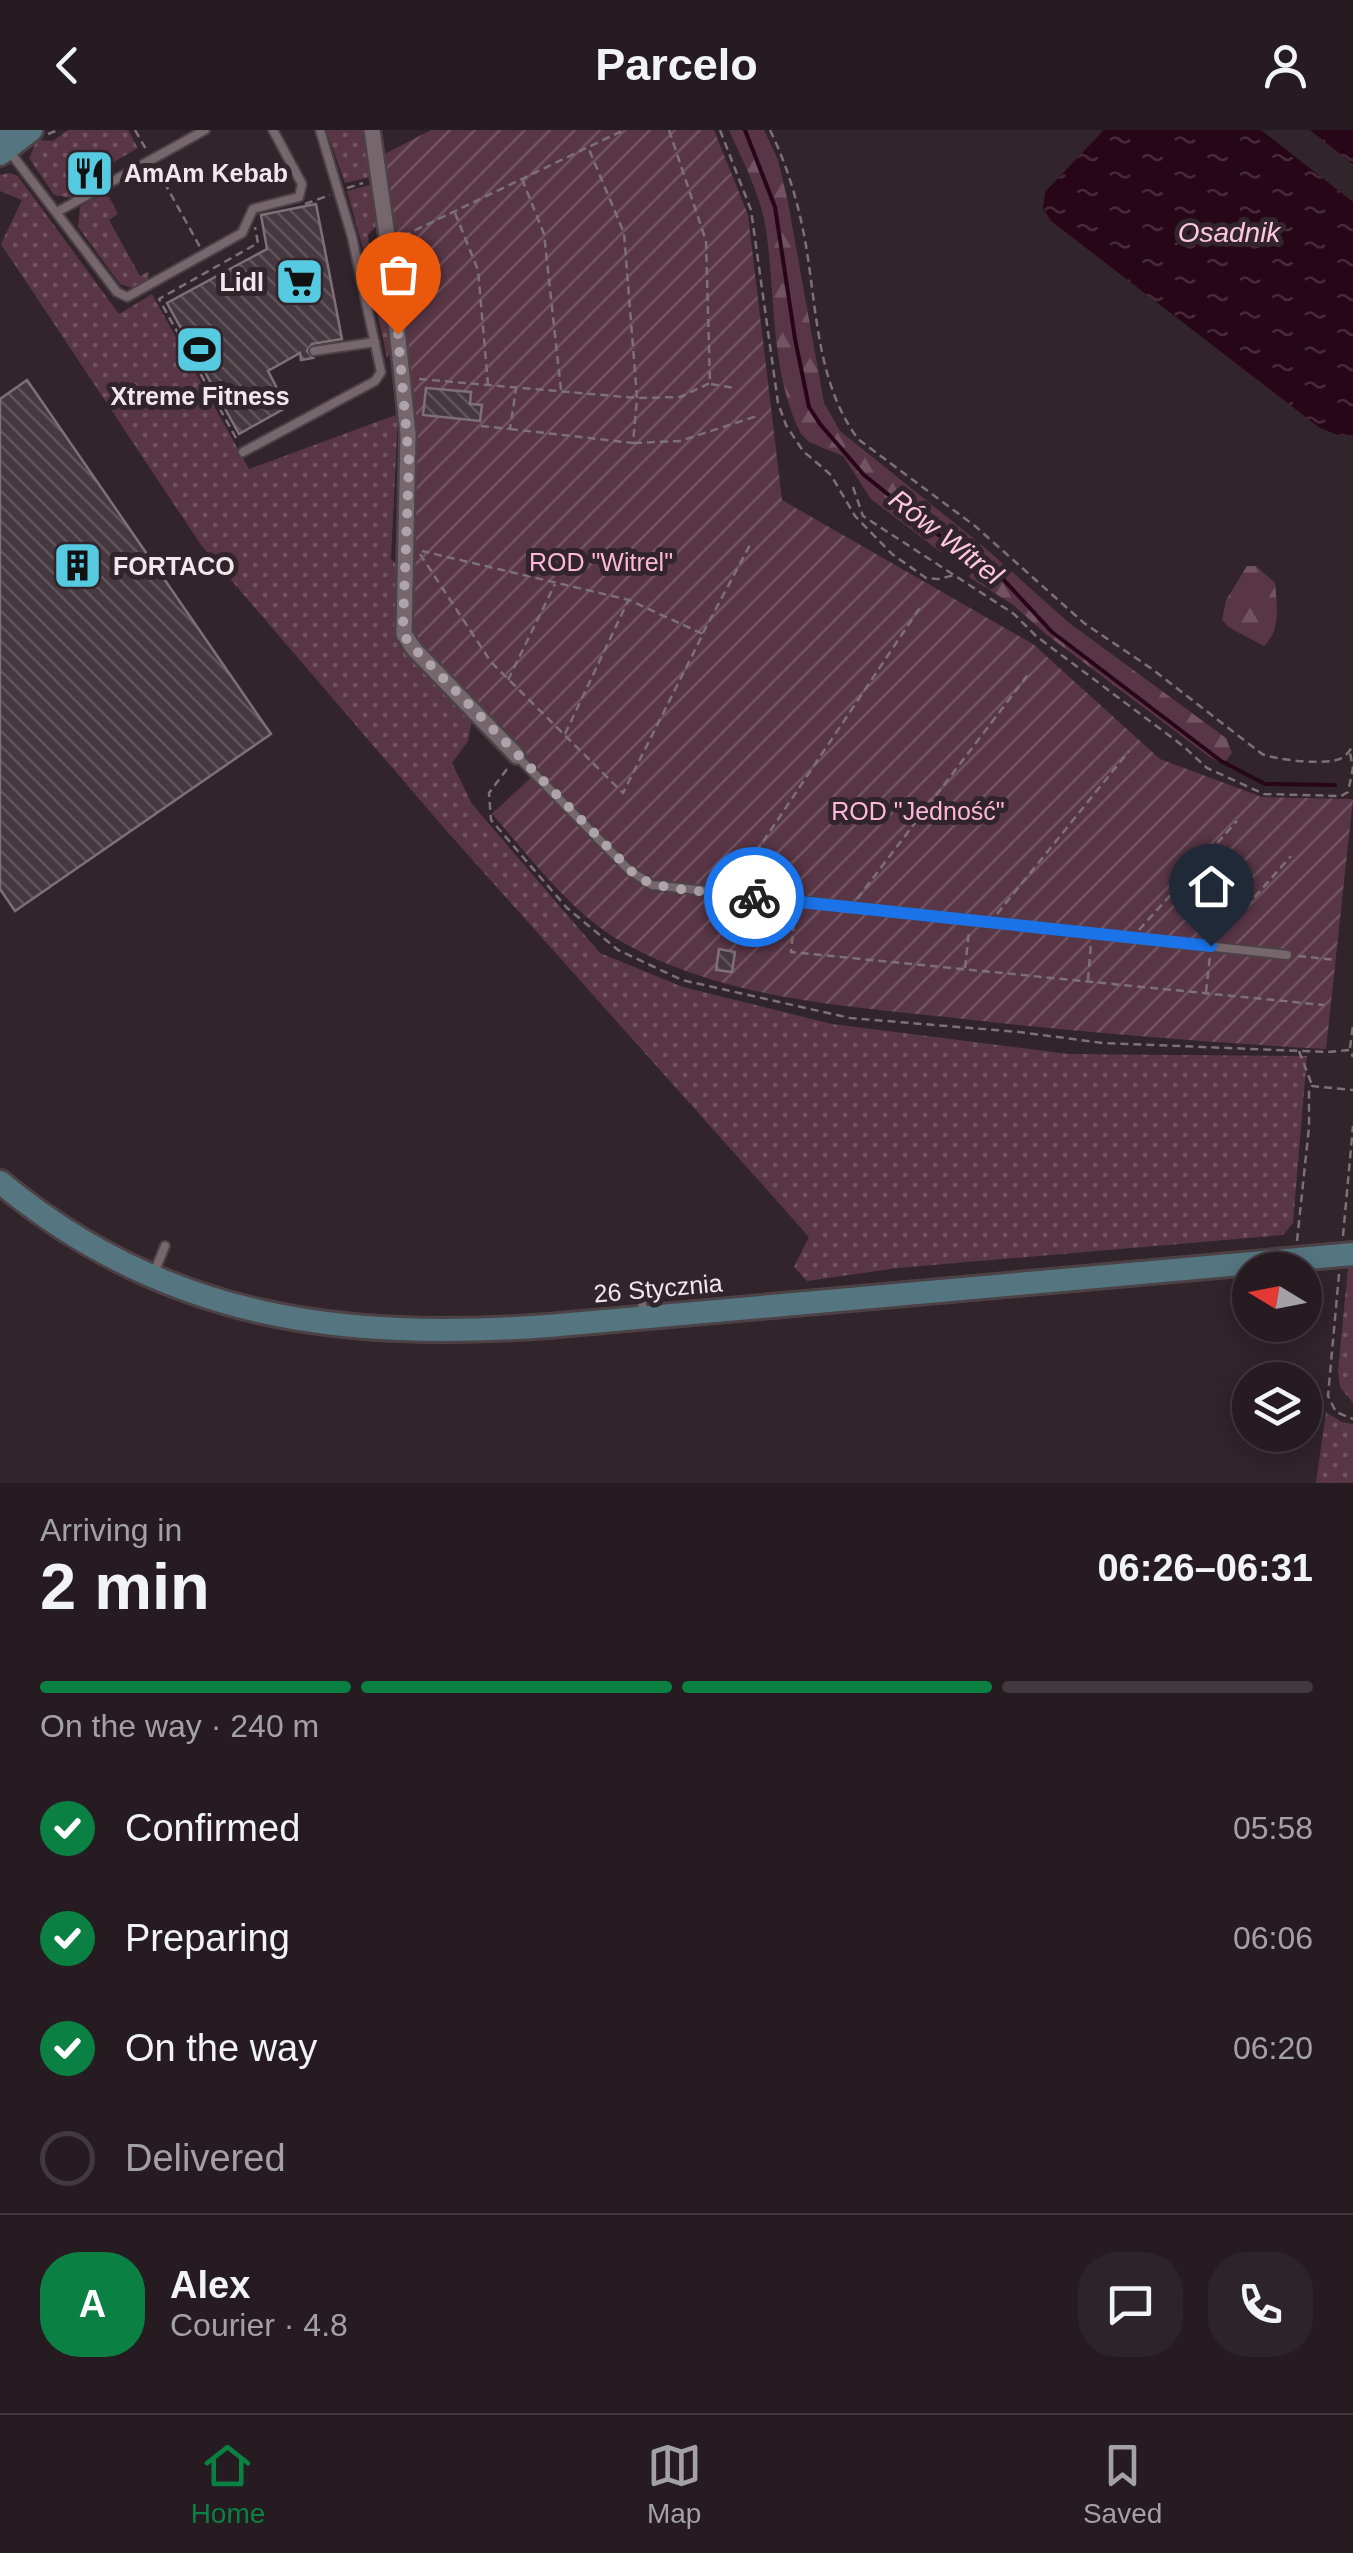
<!DOCTYPE html>
<meta charset="utf-8">
<style>
body{margin:0;font-family:Helvetica,sans-serif;background:#2d2429;color:#f1f3f6;height:100vh;display:flex;flex-direction:column;font-size:38px;white-space:nowrap}
*{box-sizing:border-box;margin:0}
p{font-size:32px;color:#a3a1a5}
.icon{flex:none;width:55px;height:55px;fill:none;stroke:currentColor;stroke-width:2;stroke-linecap:round;stroke-linejoin:round}
.map{position:relative;height:1353px;overflow:hidden}
.panel{display:flex;flex-direction:column;background:#251b20;flex:1}
.panel>*{flex:none}
.needle{width:65px;rotate:280deg}
.tools{position:absolute;left:1232px;top:1122px;display:grid;gap:20px}
.tools a{display:grid;place-items:center;width:90px;height:90px;border-radius:50%;background:#251b20;box-shadow:0 5px 25px #0003,0 0 0 2px #42393e;font-size:50px}
.pin{position:absolute;display:grid;place-items:center;width:85px;height:85px;color:#fff;margin:-102px -42px;border-radius:50% 50% 50% 0;rotate:-45deg;box-shadow:0 0 10px #0007}
.pin .icon{rotate:45deg}
.courier{position:absolute;display:grid;place-items:center;width:100px;height:100px;margin:-50px;border:8px solid #1a73e8;border-radius:50%;background:#fff;color:#222;box-shadow:0 2px 12px #0007}
.overview em{font-style:normal;font-weight:600}
.overview div{display:flex;flex-direction:column-reverse}
.overview{display:flex;align-items:center;justify-content:space-between;height:170px;padding:0 40px}
h1{font-size:65px;font-weight:600;line-height:75px}
.bar{display:grid;grid-template-columns:repeat(4,1fr);gap:15px 10px;align-content:center;height:120px;padding:0 40px}
.bar i{height:12px;border-radius:8px;background:#42393e}
.bar .on{background:#0b8043}
.bar p{grid-column:span 4}
.line{display:flex;align-items:center;gap:25px;padding:0 40px;border-top:2px solid #42393e}
.line div{flex:1}
.round{display:grid;place-items:center;flex:none;width:105px;height:105px;border-radius:40px;background:#2d2429}
ol{padding:0 40px;list-style:none}
li{display:flex;align-items:center;gap:30px;height:110px}
li p{margin-inline-start:auto}
li .icon{padding:10px;border-radius:50%;background:#0b8043;color:#fff;stroke-width:4}
li:last-child{color:#a3a1a5}
li i{width:55px;height:55px;border:5px solid #42393e;border-radius:50%}
header{display:flex;justify-content:space-between;align-items:center;height:130px;padding:0 40px;background:#251b20;font-size:45px;font-weight:600}
.tabs{display:flex;justify-content:space-around;align-items:center;height:140px;border-top:2px solid #42393e;background:#251b20;font-size:28px;color:#a3a1a5}
.tabs a{display:grid;justify-items:center;gap:5px}
.tabs .on{color:#0b8043}
.map>svg:first-child{display:block}
.grass{fill:url(#grass-dots)}
.forest{fill:url(#forest-firs)}
.garden{fill:url(#garden-furrows)}
.water{fill:url(#water-ripples)}
.lines{fill:none;stroke-linecap:round;stroke-linejoin:round}
.stream{stroke:#260617;stroke-width:4}
.building{fill:url(#building-back-hatch);stroke:#7f7076;stroke-width:2.5}
.lane-casing{stroke:#4c4246;stroke-width:12}
.street-casing{stroke:#4c4246;stroke-width:20}
.secondary-casing{stroke:#4c4246;stroke-width:28}
.path{stroke:#7d7176;stroke-width:2.5;stroke-dasharray:8 5;stroke-linecap:butt}
.lane{stroke:#76676d;stroke-width:8}
.street{stroke:#76676d;stroke-width:15}
.secondary{stroke:#557681;stroke-width:22}
.done{stroke:#aea3a8;stroke-width:10;stroke-dasharray:0 18}
.route{stroke:#1a73e8;stroke-width:12}
.labels{text-anchor:middle;dominant-baseline:central;stroke-width:10;stroke-linejoin:round;paint-order:stroke}
.poi-label{font-size:25px;font-weight:bold;fill:#f1e8ec;stroke:#31242a;text-anchor:start}
.park-label{font-size:25px;fill:#fdb7d7;stroke:#31242a}
.street-label{font-size:25px;fill:#f1e8ec;stroke:#31242a}
.water-label{font-size:28px;font-style:italic;fill:#fec6df;stroke:#31242a}
</style>
<header><svg class="icon" aria-label="back" viewBox="0 0 24 24"><path d="M15 5l-7 7 7 7"/></svg>Parcelo<svg class="icon" aria-label="person" viewBox="0 0 24 24"><circle cx="12" cy="8" r="4"/><path d="M4 21q1-7 8-7t8 7"/></svg></header>
<div class="map">
<svg width="1353" height="1353" viewBox="0 0 1353 1353">
<defs>
<pattern id="grass-dots" width="8" height="8" patternUnits="userSpaceOnUse" patternTransform="scale(2.5)"><rect width="8" height="8" fill="#593646"/><path d="M2 2h.1M6 6h.1" fill="none" stroke="#715361" stroke-width="1.8" stroke-linecap="round"/></pattern>
<pattern id="forest-firs" width="22" height="20" patternUnits="userSpaceOnUse" patternTransform="scale(2.5)"><rect width="22" height="20" fill="#593646"/><path d="M5 1l3.5 6h-7zM16 11l3.5 6h-7z" fill="#715361"/></pattern>
<pattern id="garden-furrows" width="10" height="10" patternUnits="userSpaceOnUse" patternTransform="scale(2.5)"><rect width="10" height="10" fill="#593646"/><path d="M-1 1l2-2M0 10L10 0M9 11l2-2" fill="none" stroke="#715361"/></pattern>
<pattern id="water-ripples" width="26" height="14" patternUnits="userSpaceOnUse" patternTransform="scale(2.5)"><rect width="26" height="14" fill="#260617"/><path d="M2 4q2-2 4 0t4 0M15 11q2-2 4 0t4 0" fill="none" stroke="#462a39"/></pattern>
<pattern id="building-back-hatch" width="6" height="6" patternUnits="userSpaceOnUse" patternTransform="scale(2.5)"><rect width="6" height="6" fill="#45383e"/><path d="M-1 5l2 2M0 0l6 6M5-1l2 2" fill="none" stroke="#60555a"/></pattern>
</defs>
<rect width="100%" height="100%" fill="#31242a"/>
<g class="grass">
<polygon points="68,0 128,0 138,18 98,41 102,52 72,68 54,65 29,28 37,10 53,11"/>
<polygon points="326,0 369,0 371,47 345,53"/>
<polygon points="10,43 18,46 119,184 152,164 249,339 398,284 391,429 399,436 398,508 472,591 468,611 452,633 472,674 600,823 683,857 832,894 1069,924 1307,926 1293,1093 1283,1105 898,1138 807,1151 794,1137 809,1107 444,698 201,415 1,114 22,70 0,61 0,45"/>
<polygon points="373,54 379,93 368,105 371,131 385,138 394,219 387,228 367,133 347,61"/>
<polygon points="99,65 109,67 118,84 109,90 140,146 149,141 148,149 132,158 120,154 78,97 80,77"/>
<polygon points="1353,1137 1353,1273 1340,1257 1338,1241 1348,1138"/>
<polygon points="1326,1282 1342,1292 1353,1294 1353,1353 1316,1353"/>
</g>
<g class="forest">
<path d="M729 0H764L778 30 788 72 824 273 840 301 983 416 1068 492 1226 608 1232 623 1226 631 1220 632 1211 628 1047 505 1012 474 969 447 973 438 946 418 942 423 871 369 843 326 809 312 801 304C770 242 776 167 766 100 761 65 743 32 729 0Z"/>
<path d="M1247 436H1256L1275 453C1277 476 1281 500 1264 516L1230 498 1222 490 1226 470Z"/>
</g>
<path class="garden" d="M431 0H714L748 85 782 370 1033 514 1160 629 1262 667 1353 669 1326 919C1199 912 1073 902 946 887 835 875 722 868 622 812 570 782 531 728 492 684L538 641 441 540 423 518 407 489 413 322 381 26Z"/>
<g class="water">
<polygon points="1104,0 1261,0 1353,72 1353,305 1338,305 1320,298 1051,91 1043,78 1045,62"/>
<polygon points="1310,0 1353,0 1353,34"/>
</g>
<g class="lines">
<polyline class="stream" points="745,0 775,77 795,209 809,277 820,294 864,345 936,403 1002,448 1052,502 1221,631 1265,654 1335,655"/>
</g>
<g class="building">
<polygon points="316,74 342,209 312,214 307,221 313,228 301,230 300,223 268,241 287,277 239,304 167,173 267,119 261,85"/>
<polygon points="27,250 271,604 15,781 0,759 0,269"/>
<polygon points="426,258 471,262 470,274 482,275 480,291 423,285"/>
<polygon points="719,819 735,822 732,842 716,840"/>
</g>
<g class="lines">
<defs>
<g id="lane">
<polyline points="9,21 117,162 127,167 242,103 253,79 299,67 302,54 273,0"/>
<polyline points="57,82 205,0"/>
<polyline points="314,221 375,212"/>
<polyline points="243,322 375,251 381,242 352,107 320,0"/>
<polyline points="518,627 629,740 652,755 1287,825"/>
<polyline points="154,1143 165,1116"/>
<polyline points="640,1153 643,1182"/>
</g>
<polyline id="street" points="372,0 388,113 408,304 404,504 414,519 517,626"/>
<g id="secondary">
<polyline points="0,0 1,0"/>
<polyline points="0,24 31,0"/>
<path d="M0 1052C165 1189 342 1211 548 1196L1353 1124"/>
</g>
</defs>
<use href="#lane" class="lane-casing"/>
<use href="#street" class="street-casing"/>
<use href="#secondary" class="secondary-casing"/>
<g class="path">
<polyline points="135,0 147,21"/>
<polyline points="720,0 751,80 778,273 786,295 803,321 831,345 855,386 892,424 926,448 938,449 955,445"/>
<path d="M770 0C787 35 798 72 805 110 817 177 816 252 858 309L975 396 1084 493 1152 539 1262 624C1276 630 1329 636 1342 628 1347 625 1350 620 1353 616"/>
<polyline points="48,4 58,0"/>
<polyline points="158,41 200,117"/>
<polyline points="522,49 544,104 561,260"/>
<polyline points="347,58 363,53"/>
<polyline points="305,74 330,65"/>
<polyline points="455,83 478,140 488,255"/>
<polyline points="403,106 624,0"/>
<polyline points="419,249 637,268 680,267 710,253 706,111 669,0"/>
<polyline points="711,254 734,258"/>
<polyline points="481,296 510,299 516,259"/>
<polyline points="510,299 633,313 637,268 624,103 588,17"/>
<polyline points="236,308 159,169 258,113 255,97"/>
<polyline points="634,313 680,311 757,286"/>
<polyline points="853,357 863,386 1014,484 1036,506 1183,616 1207,638 1264,664 1341,666 1348,662 1353,638 1350,623"/>
<polyline points="420,424 491,532 623,663 703,504 629,470 422,421"/>
<polyline points="703,503 751,413"/>
<polyline points="508,550 555,454"/>
<polyline points="565,604 628,471"/>
<polyline points="507,639 489,663 491,690 567,778 618,820 682,850 850,888 1019,902 1103,913 1328,922 1350,920 1353,927"/>
<polyline points="734,755 921,476"/>
<polyline points="857,769 1030,542"/>
<polyline points="795,780 791,822 1324,875"/>
<polyline points="997,784 1129,621"/>
<polyline points="1139,800 1237,691"/>
<polyline points="1220,806 1291,726"/>
<polyline points="1298,826 1336,830"/>
<polyline points="965,838 969,801"/>
<polyline points="1088,850 1091,813"/>
<polyline points="1206,862 1210,826"/>
<polyline points="1350,918 1353,895"/>
<polyline points="1299,921 1312,955"/>
<polyline points="1343,1106 1353,996"/>
<polyline points="1297,1111 1309,997 1309,959 1312,956 1353,960"/>
<polyline points="1339,1144 1328,1266 1336,1282 1353,1289"/>
</g>
<use href="#lane" class="lane"/>
<use href="#street" class="street"/>
<use href="#secondary" class="secondary"/>
</g>
<g class="lines">
<polyline class="done" points="398,204 409,332 403,496 407,511 639,749 669,758 754,767"/>
<polyline class="route" points="754,767 1211,816"/>
</g>
<defs>
<symbol id="restaurant-square" viewBox="-11 -11 22 22"><rect x="-9" y="-9" width="18" height="18" rx="4" fill="#55cae0" stroke="#31242a"/><path d="M-5-6h1v4h1v-4h1v4h1v-4h1v5L-1.5 .5V6h-2V.5L-5-1ZM5-6V6H3V1.5H1.5Q1.5-4 5-6Z" fill="#111"/></symbol>
<symbol id="supermarket-square" viewBox="-11 -11 22 22"><rect x="-9" y="-9" width="18" height="18" rx="4" fill="#55cae0" stroke="#31242a"/><path d="M-6-5.5h2.5l.6 2H6L4.5 2H-2.5L-4.4-4H-6ZM-1.5 3.2a1.3 1.3 0 1 0 .1 0ZM3 3.2a1.3 1.3 0 1 0 .1 0Z" fill="#111"/></symbol>
<symbol id="stadium-square" viewBox="-11 -11 22 22"><rect x="-9" y="-9" width="18" height="18" rx="4" fill="#55cae0" stroke="#31242a"/><path d="M0-5a6.5 5 0 1 0 0 10a6.5 5 0 1 0 0-10ZM-3.5-1.8h7v3.6h-7Z" fill="#111"/></symbol>
<symbol id="building-square" viewBox="-11 -11 22 22"><rect x="-9" y="-9" width="18" height="18" rx="4" fill="#55cae0" stroke="#31242a"/><path d="M-4-6H4V6H1V3H-1V6H-4ZM-2.5-4.3h1.7v1.8h-1.7ZM.8-4.3h1.7v1.8H.8ZM-2.5-1h1.7V.8h-1.7ZM.8-1h1.7V.8H.8Z" fill="#111"/></symbol>
</defs>
<g fill-rule="evenodd">
<use href="#restaurant-square" x="62" y="16" width="55" height="55"/>
<use href="#supermarket-square" x="272" y="124" width="55" height="55"/>
<use href="#stadium-square" x="172" y="192" width="55" height="55"/>
<use href="#building-square" x="50" y="408" width="55" height="55"/>
</g>
<g class="labels">
<g class="poi-label">
<text x="124" y="43">AmAm Kebab</text>
<text x="264" y="152" text-anchor="end">Lidl</text>
<text x="200" y="266" text-anchor="middle">Xtreme Fitness</text>
<text x="113" y="436">FORTACO</text>
</g>
<g class="park-label">
<text x="601" y="432">ROD "Witrel"</text>
<text x="918" y="681">ROD "Jedność"</text>
</g>
<g class="street-label">
<text transform="translate(658 1158) rotate(-5)">26 Stycznia</text>
</g>
<g class="water-label">
<text x="1229" y="102">Osadnik</text>
<text transform="translate(946 407) rotate(38)">Rów Witrel</text>
</g>
</g>
</svg>
<div class="tools">
<a><svg class="needle" viewBox="-14 -14 28 28"><path d="M0-13l5 13h-10z" fill="#e53935"/><path d="M0 13l5-13h-10z" fill="#a3a1a5"/></svg></a>
<a><svg class="icon" aria-label="layers" viewBox="0 0 24 24"><path d="M12 4l9 5-9 5-9-5zM3 14l9 5 9-5"/></svg></a>
</div>
<div class="pin" style="left:398px;top:204px;background:#ea580c"><svg class="icon" aria-label="bag" viewBox="0 0 24 24"><path d="M5 8h14l-1 12H6zM9 8a3 3 0 0 1 6 0"/></svg></div>
<div class="pin" style="left:1211px;top:816px;background:#1f2937"><svg class="icon" aria-label="home" viewBox="0 0 24 24"><path d="M3 11l9-7 9 7M6 9v11h12V9"/></svg></div>
<div class="courier" style="left:754px;top:767px"><svg class="icon" aria-label="bike" viewBox="0 0 24 24"><circle cx="6" cy="16" r="4"/><circle cx="18" cy="16" r="4"/><path d="M6 16l4-8h5l3 8M10 8l3 8H6M13 5h3"/></svg></div>
</div>
<section class="panel">
<div class="overview"><div><h1>2 min</h1><p>Arriving in</p></div><em>06:26–06:31</em></div>
<div class="bar"><i class="on"></i><i class="on"></i><i class="on"></i><i></i><p>On the way · 240 m</p></div>
<ol>
<li><svg class="icon" aria-label="check" viewBox="0 0 24 24"><path d="M5 12l5 5 9-10"/></svg>Confirmed<p>05:58</p></li>
<li><svg class="icon" aria-label="check" viewBox="0 0 24 24"><path d="M5 12l5 5 9-10"/></svg>Preparing<p>06:06</p></li>
<li><svg class="icon" aria-label="check" viewBox="0 0 24 24"><path d="M5 12l5 5 9-10"/></svg>On the way<p>06:20</p></li>
<li><i></i>Delivered</li>
</ol>
<div class="line" style="height:180px"><b class="round" style="background:#0b8043;color:#fff">A</b><div><b>Alex</b><p>Courier · 4.8</p></div><a class="round"><svg class="icon" aria-label="chat" viewBox="0 0 24 24"><path d="M4 5h16v11H9l-5 4z"/></svg></a><a class="round"><svg class="icon" aria-label="phone" viewBox="0 0 24 24"><path d="M5 4h4l2 5-3 2q2 4 5 5l2-3 5 2v4C11 20 4 13 5 4z"/></svg></a></div>
</section>
<nav class="tabs">
<a class="on"><svg class="icon" aria-label="home" viewBox="0 0 24 24"><path d="M3 11l9-7 9 7M6 9v11h12V9"/></svg>Home</a>
<a><svg class="icon" aria-label="map" viewBox="0 0 24 24"><path d="M3 6l6-2 6 2 6-2v14l-6 2-6-2-6 2zM9 4v14M15 6v14"/></svg>Map</a>
<a><svg class="icon" aria-label="saved" viewBox="0 0 24 24"><path d="M7 4h10v16l-5-4-5 4z"/></svg>Saved</a>
</nav>
